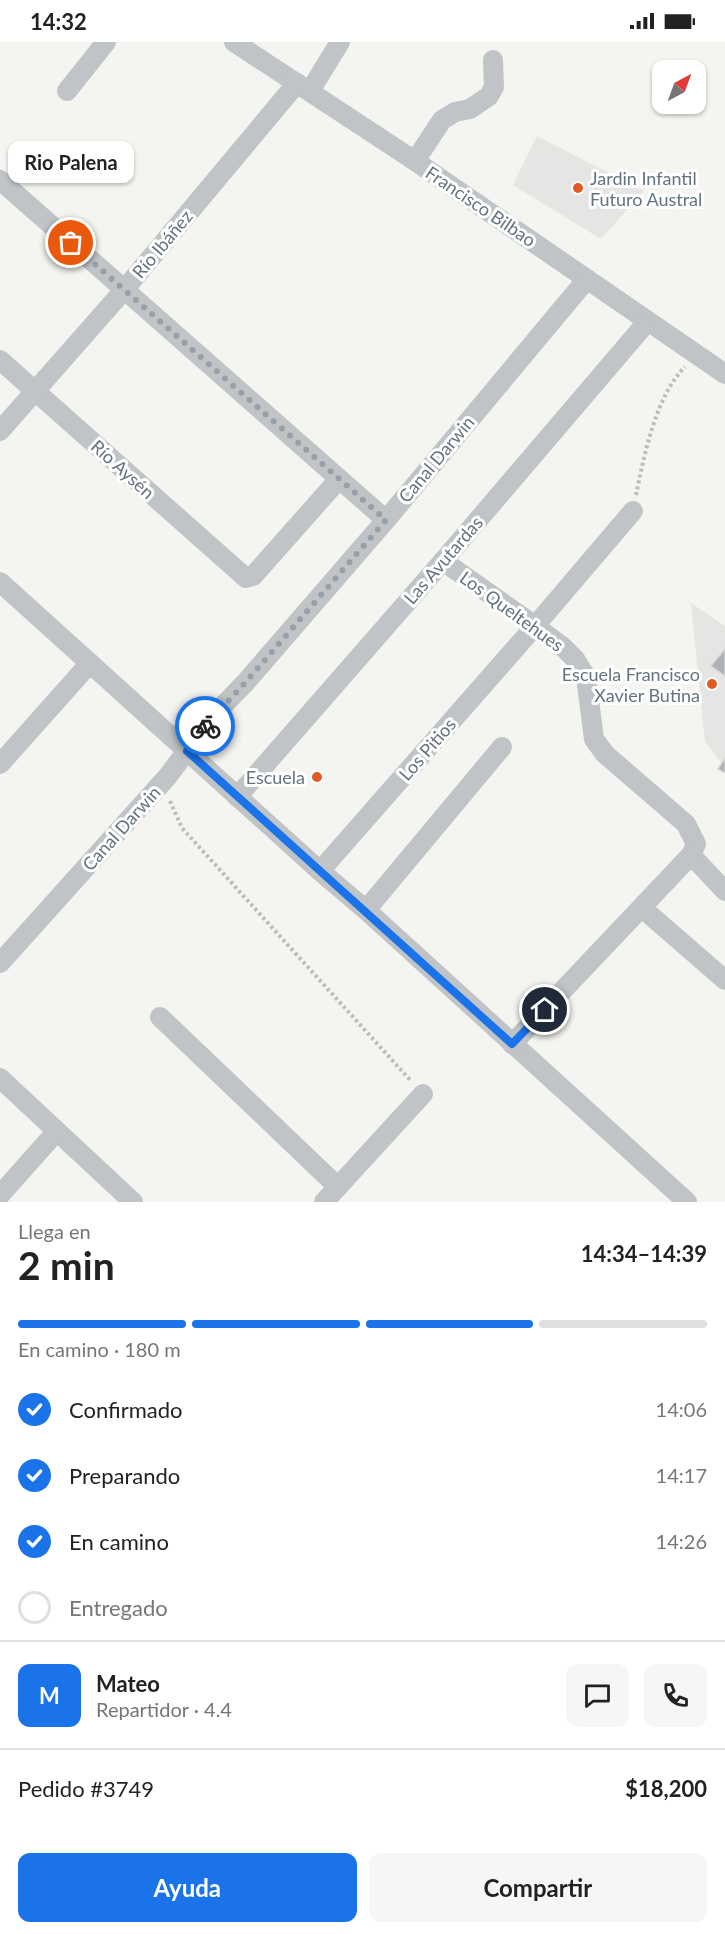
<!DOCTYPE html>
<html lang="es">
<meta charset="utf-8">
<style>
body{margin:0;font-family:Lato,sans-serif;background:#f6f6f6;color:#222;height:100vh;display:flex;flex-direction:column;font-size:22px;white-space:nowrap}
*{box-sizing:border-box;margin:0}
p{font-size:20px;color:#767676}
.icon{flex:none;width:33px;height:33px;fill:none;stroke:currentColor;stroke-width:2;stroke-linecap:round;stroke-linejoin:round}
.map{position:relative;height:1160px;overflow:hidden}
.side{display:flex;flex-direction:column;background:#fff;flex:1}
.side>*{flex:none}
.needle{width:39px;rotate:41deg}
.controls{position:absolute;left:652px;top:18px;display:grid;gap:12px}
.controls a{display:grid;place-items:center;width:54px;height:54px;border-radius:12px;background:#fff;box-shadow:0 2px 4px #0004;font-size:30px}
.pin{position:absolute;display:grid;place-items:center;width:51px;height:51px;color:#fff;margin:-26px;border:3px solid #fff;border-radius:50%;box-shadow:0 2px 6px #0007}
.courier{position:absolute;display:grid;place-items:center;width:60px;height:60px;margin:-30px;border:4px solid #1a73e8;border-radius:50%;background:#fff;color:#222;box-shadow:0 2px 8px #0007}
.bubble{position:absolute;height:42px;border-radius:12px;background:#fff;box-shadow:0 2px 4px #0004;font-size:20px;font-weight:700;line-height:42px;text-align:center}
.headline em{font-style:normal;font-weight:700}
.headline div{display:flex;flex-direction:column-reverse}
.headline{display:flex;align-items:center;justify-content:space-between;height:102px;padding:0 18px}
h1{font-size:39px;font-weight:700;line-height:45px}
.bar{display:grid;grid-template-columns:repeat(4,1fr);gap:9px 6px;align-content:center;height:72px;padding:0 18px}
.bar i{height:8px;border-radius:4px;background:#e0e0e0}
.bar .selected{background:#1a73e8}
.bar p{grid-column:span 4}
.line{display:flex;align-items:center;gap:15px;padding:0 18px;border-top:2px solid #e0e0e0}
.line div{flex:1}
.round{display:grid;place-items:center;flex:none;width:63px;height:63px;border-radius:12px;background:#f6f6f6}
ol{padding:0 18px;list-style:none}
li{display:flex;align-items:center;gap:18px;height:66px}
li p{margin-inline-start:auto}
li .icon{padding:6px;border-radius:50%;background:#1a73e8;color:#fff;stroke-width:4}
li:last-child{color:#767676}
li i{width:33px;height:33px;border:3px solid #e0e0e0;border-radius:50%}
.primary-button{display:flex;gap:12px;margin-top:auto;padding:12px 18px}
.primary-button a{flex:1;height:69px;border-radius:12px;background:#1a73e8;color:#fff;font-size:24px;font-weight:700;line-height:69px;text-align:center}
.primary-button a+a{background:#f6f6f6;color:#222}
.status{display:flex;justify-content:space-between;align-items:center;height:42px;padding:0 30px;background:#fff;direction:ltr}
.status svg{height:16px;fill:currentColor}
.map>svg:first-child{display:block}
.built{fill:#e5e6e4}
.building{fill:#abb1b7;stroke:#d6d6d3;stroke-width:1.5}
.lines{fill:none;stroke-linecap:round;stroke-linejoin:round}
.path{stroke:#babcbe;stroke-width:4;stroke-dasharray:3 3;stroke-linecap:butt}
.minor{stroke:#c0c4c7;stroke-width:20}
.done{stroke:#96a0a9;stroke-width:6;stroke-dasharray:0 10.8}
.route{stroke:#1a73e8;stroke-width:8}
.poi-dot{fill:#e15a24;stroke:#fff;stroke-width:2}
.labels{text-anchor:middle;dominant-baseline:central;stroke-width:6;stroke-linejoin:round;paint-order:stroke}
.poi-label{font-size:18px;fill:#647382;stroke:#fff;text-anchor:end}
.street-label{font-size:18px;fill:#647382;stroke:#fff}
</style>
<div class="status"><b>14:32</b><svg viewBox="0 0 49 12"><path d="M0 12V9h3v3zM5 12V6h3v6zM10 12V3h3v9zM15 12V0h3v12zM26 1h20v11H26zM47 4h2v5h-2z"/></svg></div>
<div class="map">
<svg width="725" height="1160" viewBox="0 0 725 1160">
<rect width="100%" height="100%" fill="#f4f5f1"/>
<g class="built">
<polygon points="537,94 644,149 601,197 513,143"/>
<polygon points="691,561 725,584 725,725 705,700"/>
</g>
<g class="building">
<polygon points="725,607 725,634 711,624"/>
<polygon points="725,716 725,731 718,727"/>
</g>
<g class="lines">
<g class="path">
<path d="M636 453C644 414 656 353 685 325"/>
<polyline points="170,759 182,786 411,1039"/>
</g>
<g class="minor">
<polyline points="234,0 415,119 725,332"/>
<polyline points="67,49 106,0"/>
<polyline points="310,49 340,0"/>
<polyline points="415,119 442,78 455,70 470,67 489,54 494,45 493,18"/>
<polyline points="0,138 386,478"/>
<polyline points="0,318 246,536 253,534 339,437"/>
<polyline points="0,389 124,248 297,41"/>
<polyline points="443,519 535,584 563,605 575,617 586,635 594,697 605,712 686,782 696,802 691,813 725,849"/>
<polyline points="0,540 320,829 366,868 687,1160"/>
<polyline points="0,722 90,621"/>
<polyline points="237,755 443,519 647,280"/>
<polyline points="320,829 535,584 633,469"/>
<polyline points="642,866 725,938"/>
<polyline points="366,868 502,705"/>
<polyline points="0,921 168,734 212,675 245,641 386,478 587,237"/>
<polyline points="160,975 338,1145"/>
<polyline points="512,1002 691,813"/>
<polyline points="0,1036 133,1160"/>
<polyline points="0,1153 56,1090"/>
<polyline points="324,1160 423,1052"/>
</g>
</g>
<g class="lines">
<polyline class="done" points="71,201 386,478 245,641 205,684"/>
<polyline class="route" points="205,684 187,709 512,1002 545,968"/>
</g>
<g class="poi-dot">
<circle cx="578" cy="146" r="6"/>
<circle cx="712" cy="642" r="6"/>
<circle cx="317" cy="735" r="6"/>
</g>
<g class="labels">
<g class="poi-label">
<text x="590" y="136" text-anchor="start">Jardin Infantil<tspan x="590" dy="21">Futuro Austral</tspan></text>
<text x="700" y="632">Escuela Francisco<tspan x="700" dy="21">Xavier Butina</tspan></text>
<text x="305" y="735">Escuela</text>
</g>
<g class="street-label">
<text transform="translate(481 164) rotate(34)">Francisco Bilbao</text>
<text transform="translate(162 202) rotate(-50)">Río Ibáñez</text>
<text transform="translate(436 417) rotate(-50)">Canal Darwin</text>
<text transform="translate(123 427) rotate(42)">Río Aysén</text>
<text transform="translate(443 518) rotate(-49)">Las Avutardas</text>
<text transform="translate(512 569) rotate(36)">Los Queltehues</text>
<text transform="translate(427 707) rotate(-49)">Los Pitios</text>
<text transform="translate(121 786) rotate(-48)">Canal Darwin</text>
</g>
</g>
</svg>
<div class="controls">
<a><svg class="needle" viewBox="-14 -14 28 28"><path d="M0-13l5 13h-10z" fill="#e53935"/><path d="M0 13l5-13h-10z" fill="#767676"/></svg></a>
</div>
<div class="pin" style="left:71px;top:201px;background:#ea580c"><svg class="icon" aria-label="bag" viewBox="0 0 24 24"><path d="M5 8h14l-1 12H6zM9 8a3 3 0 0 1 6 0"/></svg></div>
<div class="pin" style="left:545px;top:968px;background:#1f2937"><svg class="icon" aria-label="home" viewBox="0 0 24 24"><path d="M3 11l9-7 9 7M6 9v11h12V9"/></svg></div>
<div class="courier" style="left:205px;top:684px"><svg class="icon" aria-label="bike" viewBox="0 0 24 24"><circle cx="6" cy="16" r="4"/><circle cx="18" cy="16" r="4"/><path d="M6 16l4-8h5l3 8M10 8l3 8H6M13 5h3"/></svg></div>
<div class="bubble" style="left:8px;top:99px;width:126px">Rio Palena</div>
</div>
<section class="side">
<div class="headline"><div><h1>2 min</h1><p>Llega en</p></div><em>14:34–14:39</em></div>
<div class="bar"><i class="selected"></i><i class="selected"></i><i class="selected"></i><i></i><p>En camino · 180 m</p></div>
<ol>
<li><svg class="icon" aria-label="check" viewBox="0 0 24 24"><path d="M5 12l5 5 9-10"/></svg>Confirmado<p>14:06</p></li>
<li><svg class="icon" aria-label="check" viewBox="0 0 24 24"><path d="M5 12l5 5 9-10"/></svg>Preparando<p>14:17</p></li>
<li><svg class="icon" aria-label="check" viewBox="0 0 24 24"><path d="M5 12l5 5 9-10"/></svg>En camino<p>14:26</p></li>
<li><i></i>Entregado</li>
</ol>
<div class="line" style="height:108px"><b class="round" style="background:#1a73e8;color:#fff">M</b><div><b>Mateo</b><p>Repartidor · 4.4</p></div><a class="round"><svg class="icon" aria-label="chat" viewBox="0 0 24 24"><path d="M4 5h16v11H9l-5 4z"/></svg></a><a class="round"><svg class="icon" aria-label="phone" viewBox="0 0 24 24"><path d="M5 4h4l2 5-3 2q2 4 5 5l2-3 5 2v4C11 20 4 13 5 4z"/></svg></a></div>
<div class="line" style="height:78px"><div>Pedido #3749</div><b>$18,200</b></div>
<div class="primary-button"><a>Ayuda</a><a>Compartir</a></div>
</section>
